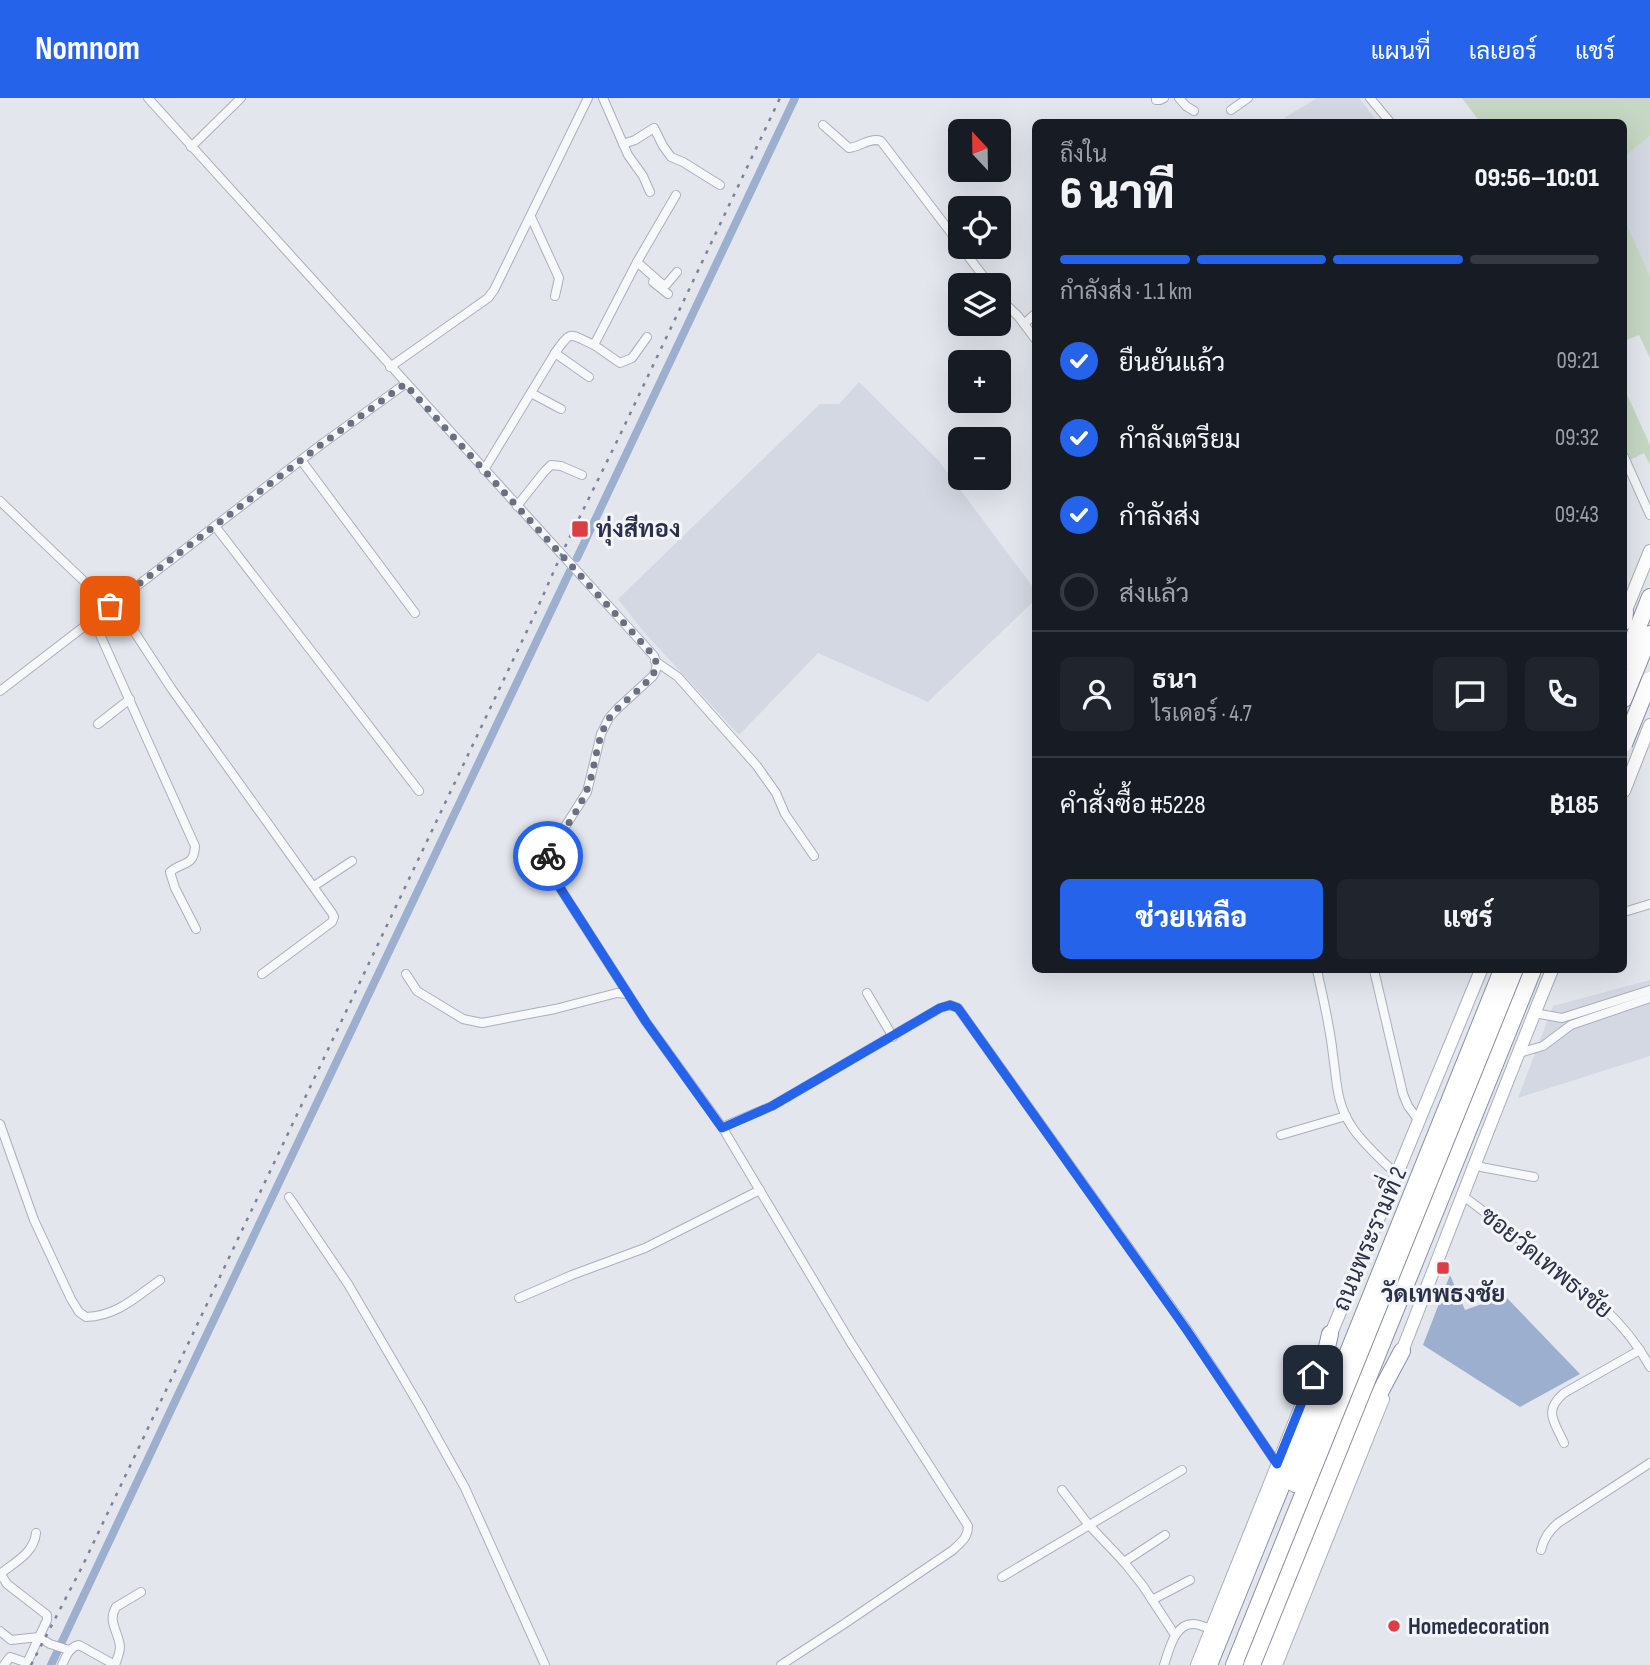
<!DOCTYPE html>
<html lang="th">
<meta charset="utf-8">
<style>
body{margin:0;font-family:"Sofia Sans Condensed",Sarabun,sans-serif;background:#20242c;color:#f1f3f6;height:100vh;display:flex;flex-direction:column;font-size:26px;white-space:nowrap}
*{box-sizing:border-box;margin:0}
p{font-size:23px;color:#9ea1a6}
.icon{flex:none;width:38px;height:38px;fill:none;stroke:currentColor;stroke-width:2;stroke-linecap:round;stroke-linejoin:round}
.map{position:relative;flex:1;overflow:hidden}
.side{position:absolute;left:1032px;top:21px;width:595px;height:854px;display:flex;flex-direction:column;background:#171b24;border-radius:10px;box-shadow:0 7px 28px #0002}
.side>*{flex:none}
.needle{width:46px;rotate:338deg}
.fabs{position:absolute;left:948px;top:21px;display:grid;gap:14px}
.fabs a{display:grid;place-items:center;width:63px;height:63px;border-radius:10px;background:#171b24;box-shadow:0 7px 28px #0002;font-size:35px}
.pin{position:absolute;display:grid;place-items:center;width:60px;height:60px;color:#fff;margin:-30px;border-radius:14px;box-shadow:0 4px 10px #0006}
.courier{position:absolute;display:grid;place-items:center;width:70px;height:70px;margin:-35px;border:5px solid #2563eb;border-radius:50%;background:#fff;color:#222;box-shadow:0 2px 9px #0007}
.head em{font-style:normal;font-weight:800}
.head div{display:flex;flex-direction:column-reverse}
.head{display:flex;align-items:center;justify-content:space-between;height:119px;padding:0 28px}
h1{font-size:46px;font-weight:800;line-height:52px}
.bar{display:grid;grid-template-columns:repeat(4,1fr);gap:10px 7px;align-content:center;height:84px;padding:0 28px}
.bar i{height:9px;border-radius:5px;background:#363941}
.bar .active{background:#2563eb}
.bar p{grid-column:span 4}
.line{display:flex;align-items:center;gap:18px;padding:0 28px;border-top:2px solid #363941}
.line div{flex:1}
.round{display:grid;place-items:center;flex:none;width:74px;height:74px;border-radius:10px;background:#20242c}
ol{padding:0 28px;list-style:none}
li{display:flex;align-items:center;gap:21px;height:77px}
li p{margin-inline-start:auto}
li .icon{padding:7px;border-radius:50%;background:#2563eb;color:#fff;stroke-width:4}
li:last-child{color:#9ea1a6}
li i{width:38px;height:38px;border:4px solid #363941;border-radius:50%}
.action{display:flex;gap:14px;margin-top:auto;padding:14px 28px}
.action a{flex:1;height:80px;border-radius:10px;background:#2563eb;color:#fff;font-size:28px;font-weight:800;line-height:80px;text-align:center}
.action a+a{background:#20242c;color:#f1f3f6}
header{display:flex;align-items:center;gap:42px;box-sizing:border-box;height:98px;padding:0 35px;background:#2563eb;color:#fff}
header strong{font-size:33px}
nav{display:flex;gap:38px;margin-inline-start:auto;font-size:24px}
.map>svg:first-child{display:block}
.built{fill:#d4d8e2}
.green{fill:#c6d7c4}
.water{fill:#9cafcf}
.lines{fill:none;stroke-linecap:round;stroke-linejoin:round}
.canal{stroke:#9cafcf;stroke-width:8}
.street-casing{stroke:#abafbb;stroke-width:10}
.secondary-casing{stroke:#abafbb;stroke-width:14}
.highway-casing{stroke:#8991a5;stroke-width:18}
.street{stroke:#f7f8fa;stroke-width:8}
.secondary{stroke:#fff;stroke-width:12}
.highway{stroke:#fff;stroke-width:16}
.rail{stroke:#7b8398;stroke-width:2.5;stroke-dasharray:3.5 7;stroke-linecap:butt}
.highway-bridge-casing{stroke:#8991a5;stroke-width:18;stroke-linecap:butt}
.highway-bridge{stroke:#fff;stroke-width:16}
.done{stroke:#6a7081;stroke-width:7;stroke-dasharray:0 12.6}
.route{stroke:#2563eb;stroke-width:9}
.poi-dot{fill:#db3f44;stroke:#f4f5f9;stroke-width:2.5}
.labels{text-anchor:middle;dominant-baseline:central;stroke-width:6;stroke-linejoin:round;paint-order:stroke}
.poi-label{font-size:24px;font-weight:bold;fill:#293047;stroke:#f4f5f9;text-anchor:start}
.street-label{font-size:24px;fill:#293047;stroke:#f4f5f9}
</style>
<header>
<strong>Nomnom</strong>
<nav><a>แผนที่</a><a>เลเยอร์</a><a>แชร์</a></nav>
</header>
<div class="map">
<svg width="1650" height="1567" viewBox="0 0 1650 1567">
<rect width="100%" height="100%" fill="#e3e6ed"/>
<g class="built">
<polygon points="1317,0 1359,0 1378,24 1287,24 1284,20"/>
<polygon points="1650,38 1650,178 1624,120 1624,59"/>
<polygon points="859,284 938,362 1036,493 1036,501 928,604 818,555 739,637 643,533 618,501 820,306 839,306"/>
<polygon points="1650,882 1650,958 1518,1000 1553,908"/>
</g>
<g class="green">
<polygon points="1462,0 1650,0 1650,38 1624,59 1624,24 1480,24"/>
<polygon points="1624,120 1650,178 1650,260 1639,237 1624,243"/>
<polygon points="1624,290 1650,347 1650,367 1644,355 1624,365"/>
</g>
<polygon class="water" points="1450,1177 1465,1212 1505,1198 1580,1276 1520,1309 1423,1247"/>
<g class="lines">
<g class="canal">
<polyline points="577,460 795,0"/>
<polyline points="51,1567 178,1297 570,473"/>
</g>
<defs>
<g id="street">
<path d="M148 0 654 558C657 566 658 570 653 578L617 611 609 620 601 636 587 694 549 754C547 764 551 772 555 782L646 924 722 1029 851 1245 968 1428C968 1440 961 1444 953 1452L844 1526 781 1567"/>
<polyline points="603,0 628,57 643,78 650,94"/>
<polyline points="1156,0 1156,2 1160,2 1164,0"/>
<polyline points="1179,0 1186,8 1194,13"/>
<polyline points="1370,0 1390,24"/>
<polyline points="1231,12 1248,0"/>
<path d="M823 27 849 50C860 49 870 39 881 43L961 148"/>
<polyline points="623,46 635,42 654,30 663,48 671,59 683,64 720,87"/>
<polyline points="191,49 241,0"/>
<polyline points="531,119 559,180 555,198"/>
<polyline points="961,149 990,187"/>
<polyline points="637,164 662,186 666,187 677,174"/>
<polyline points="653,184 668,196"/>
<polyline points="999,200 1018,218 1036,242"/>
<polyline points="1024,226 1036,215"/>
<polyline points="594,247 620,265 632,260 647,239"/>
<polyline points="555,255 589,279"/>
<polyline points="390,269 488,200 494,192 588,0"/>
<polyline points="531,295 561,311"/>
<polyline points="1624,359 1650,417"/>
<polyline points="301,362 415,515"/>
<path d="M484 372 555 255C572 231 569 236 594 247L637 164 676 97"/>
<polyline points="0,403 110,508"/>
<polyline points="517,408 544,374 551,367 561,368 582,377"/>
<polyline points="215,428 419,693"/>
<polyline points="115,504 171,590 332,815 334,819 332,824 262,876"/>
<path d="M93 521 195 748C194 769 183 763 170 774L175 790 196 831"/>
<polyline points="655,563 678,579 757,668 776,695 785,716 814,758"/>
<polyline points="0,593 322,346 405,286"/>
<polyline points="98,626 130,601"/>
<polyline points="314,788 352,763"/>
<polyline points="1624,814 1650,806"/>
<path d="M1317 872C1323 900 1330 928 1333 957 1337 984 1336 1005 1352 1029 1364 1047 1382 1062 1397 1077"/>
<polyline points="1374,872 1403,996 1408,1008 1419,1023"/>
<polyline points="406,876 417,893 463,921 482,925 555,911 617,895 628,896"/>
<polyline points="867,895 893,939"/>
<polyline points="1534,915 1562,920 1650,892"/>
<polyline points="1519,955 1543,948 1571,927 1650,900"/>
<path d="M0 1026 34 1122 71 1201 79 1214 86 1219C117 1218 136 1199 160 1182"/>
<polyline points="722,1029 772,1008 940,910 950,907 958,910 1187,1231 1277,1366"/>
<polyline points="1281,1037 1346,1018"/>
<polyline points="1475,1063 1481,1069 1534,1079"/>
<path d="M1463 1098C1488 1116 1512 1136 1536 1154 1579 1188 1624 1220 1650 1269"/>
<polyline points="289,1099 348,1186 420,1309 465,1390 545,1567"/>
<polyline points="519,1200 572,1177 645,1150 760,1092"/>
<path d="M1564 1345C1554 1323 1543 1313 1564 1295L1640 1252"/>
<polyline points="1062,1392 1088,1426 1124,1464 1143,1488 1175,1537"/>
<path d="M1541 1452C1544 1440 1549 1433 1558 1425L1650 1365"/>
<polyline points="1124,1464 1165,1437"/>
<polyline points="0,1475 7,1486 47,1517 47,1522 39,1539 50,1546 69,1552"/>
<path d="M0 1476C15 1464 34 1455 36 1435"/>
<polyline points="1002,1479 1182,1372"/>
<polyline points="1152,1502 1190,1482"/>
<polyline points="0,1533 11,1542 39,1539 28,1563 25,1564 10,1559 4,1567"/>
<path d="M62 1567C66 1559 69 1549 79 1547L115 1567"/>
<path d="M115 1567C117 1561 120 1555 120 1549 119 1534 107 1524 116 1509L141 1494"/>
<path d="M1164 1567C1169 1553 1174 1525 1194 1526 1199 1526 1206 1530 1212 1531"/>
</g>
<g id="secondary">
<polyline points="1624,517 1650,453"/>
<polyline points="1624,693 1650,627"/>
<polyline points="1328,1243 1481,872"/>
<path d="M1399 1261C1450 1131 1499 1001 1552 872"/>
<polyline points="1197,1567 1318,1266"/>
<polyline points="1276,1567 1383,1301"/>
</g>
<g id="highway">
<polyline points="1624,524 1625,514"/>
<polyline points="1624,564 1650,499"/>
<polyline points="1624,601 1650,536"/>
<polyline points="1295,1386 1502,872"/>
<polyline points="1209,1567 1313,1310 1330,1236"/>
<polyline points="1234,1567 1515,872"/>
<polyline points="1267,1567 1361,1330 1402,1253"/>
</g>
</defs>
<use href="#street" class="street-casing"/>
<use href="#secondary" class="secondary-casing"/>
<use href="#highway" class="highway-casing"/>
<use href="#street" class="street"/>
<use href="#secondary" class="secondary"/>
<use href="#highway" class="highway"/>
<polyline class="rail" points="31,1567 82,1469 534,518 561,457 620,337 780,0"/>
<defs>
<g id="highway-bridge">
<polyline points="1624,646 1650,582"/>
<polyline points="1252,1567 1533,872"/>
</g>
</defs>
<use href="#highway-bridge" class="highway-bridge-casing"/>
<use href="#highway-bridge" class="highway-bridge"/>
</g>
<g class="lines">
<path class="done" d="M110 508 322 346 405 286 654 558 657 567C654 585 619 604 608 622 595 644 596 671 586 694 577 715 562 735 549 754L548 758"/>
<polyline class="route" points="548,758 549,767 555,782 646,924 722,1030 772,1008 940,910 950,907 958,910 1186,1231 1277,1366 1313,1277"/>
</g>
<g class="poi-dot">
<rect x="571" y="422" width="18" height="18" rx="3.5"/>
<rect x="1436" y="1163" width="14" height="14" rx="3.5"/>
<circle cx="1394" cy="1528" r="7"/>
</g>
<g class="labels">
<g class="poi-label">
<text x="596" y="431">ทุ่งสีทอง</text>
<text x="1443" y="1196" text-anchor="middle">วัดเทพธงชัย</text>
<text x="1408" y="1528">Homedecoration</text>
</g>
<g class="street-label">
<text transform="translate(1370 1141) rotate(-67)">ถนนพระรามที่ 2</text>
<text transform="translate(1546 1165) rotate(39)">ซอยวัดเทพธงชัย</text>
</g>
</g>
</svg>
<div class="fabs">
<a><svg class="needle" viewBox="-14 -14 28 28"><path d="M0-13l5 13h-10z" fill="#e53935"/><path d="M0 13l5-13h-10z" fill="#9ea1a6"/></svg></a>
<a><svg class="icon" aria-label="locate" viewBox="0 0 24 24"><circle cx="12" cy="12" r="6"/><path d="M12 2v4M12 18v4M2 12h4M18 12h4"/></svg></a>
<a><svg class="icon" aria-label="layers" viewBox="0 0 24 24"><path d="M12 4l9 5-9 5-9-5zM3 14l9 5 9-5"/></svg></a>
<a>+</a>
<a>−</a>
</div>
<div class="pin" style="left:110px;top:508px;background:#ea580c"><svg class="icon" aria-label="bag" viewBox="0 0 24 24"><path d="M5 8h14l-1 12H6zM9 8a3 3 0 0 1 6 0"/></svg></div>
<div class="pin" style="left:1313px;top:1277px;background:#1f2937"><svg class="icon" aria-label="home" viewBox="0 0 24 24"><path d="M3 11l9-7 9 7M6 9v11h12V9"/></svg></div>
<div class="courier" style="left:548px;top:758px"><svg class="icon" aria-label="bike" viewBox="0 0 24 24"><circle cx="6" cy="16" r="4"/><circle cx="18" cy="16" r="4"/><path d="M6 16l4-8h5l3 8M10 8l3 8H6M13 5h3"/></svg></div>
<section class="side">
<div class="head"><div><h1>6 นาที</h1><p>ถึงใน</p></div><em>09:56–10:01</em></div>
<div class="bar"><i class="active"></i><i class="active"></i><i class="active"></i><i></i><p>กำลังส่ง · 1.1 km</p></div>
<ol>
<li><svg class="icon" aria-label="check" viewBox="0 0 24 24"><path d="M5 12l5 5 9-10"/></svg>ยืนยันแล้ว<p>09:21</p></li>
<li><svg class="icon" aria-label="check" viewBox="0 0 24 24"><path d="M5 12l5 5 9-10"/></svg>กำลังเตรียม<p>09:32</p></li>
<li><svg class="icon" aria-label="check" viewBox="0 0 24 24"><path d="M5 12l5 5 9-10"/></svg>กำลังส่ง<p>09:43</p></li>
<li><i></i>ส่งแล้ว</li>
</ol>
<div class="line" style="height:126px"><a class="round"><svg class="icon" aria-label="person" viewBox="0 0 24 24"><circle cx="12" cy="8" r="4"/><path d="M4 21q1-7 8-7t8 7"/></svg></a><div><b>ธนา</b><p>ไรเดอร์ · 4.7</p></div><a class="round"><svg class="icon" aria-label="chat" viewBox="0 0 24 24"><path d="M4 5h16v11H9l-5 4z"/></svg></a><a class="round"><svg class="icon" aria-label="phone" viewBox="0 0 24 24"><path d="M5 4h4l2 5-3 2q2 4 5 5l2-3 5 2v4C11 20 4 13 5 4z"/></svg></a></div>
<div class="line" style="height:91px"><div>คำสั่งซื้อ #5228</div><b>฿185</b></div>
<div class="action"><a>ช่วยเหลือ</a><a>แชร์</a></div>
</section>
</div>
